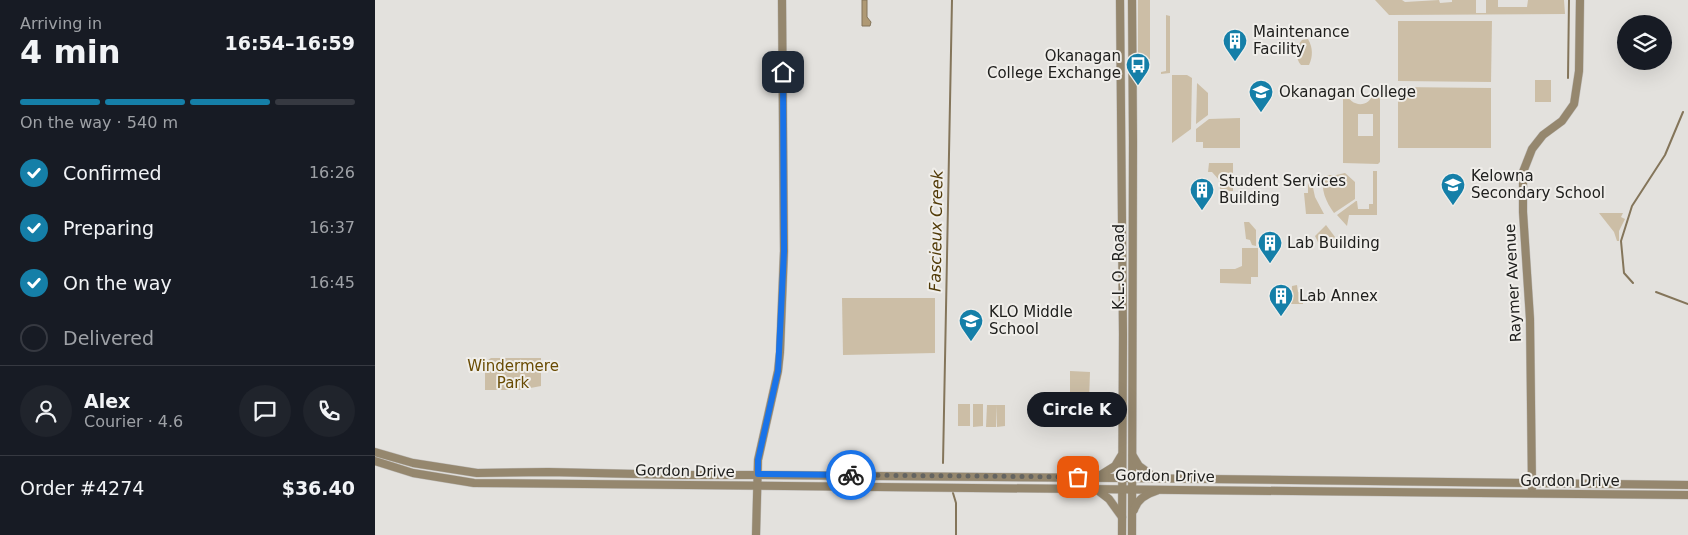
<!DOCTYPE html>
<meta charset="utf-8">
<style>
body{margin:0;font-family:"DejaVu Sans",sans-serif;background:#20242c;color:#f1f3f6;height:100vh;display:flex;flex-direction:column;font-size:19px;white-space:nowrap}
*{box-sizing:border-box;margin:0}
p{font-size:16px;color:#9ea1a6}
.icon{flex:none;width:28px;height:28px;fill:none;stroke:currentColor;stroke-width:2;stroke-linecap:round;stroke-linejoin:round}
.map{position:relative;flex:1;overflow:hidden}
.details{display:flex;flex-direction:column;background:#171b24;width:375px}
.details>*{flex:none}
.fabs{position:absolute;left:1242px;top:15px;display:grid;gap:10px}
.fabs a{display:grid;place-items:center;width:55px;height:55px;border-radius:50%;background:#171b24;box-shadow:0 5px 20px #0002;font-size:25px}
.pin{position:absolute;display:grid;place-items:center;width:42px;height:42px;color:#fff;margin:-21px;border-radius:10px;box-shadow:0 2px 8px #0006}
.courier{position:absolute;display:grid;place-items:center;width:50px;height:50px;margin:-25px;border:4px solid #1a73e8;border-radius:50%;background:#fff;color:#222;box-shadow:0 1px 6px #0007}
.bubble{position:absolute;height:35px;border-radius:18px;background:#171b24;box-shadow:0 5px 20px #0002;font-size:16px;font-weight:700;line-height:35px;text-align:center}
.headline em{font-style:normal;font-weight:700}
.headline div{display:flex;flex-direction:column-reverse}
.headline{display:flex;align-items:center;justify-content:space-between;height:85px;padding:0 20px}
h1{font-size:32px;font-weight:700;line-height:38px}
.bar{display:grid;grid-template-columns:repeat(4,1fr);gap:8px 5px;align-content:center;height:60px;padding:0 20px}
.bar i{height:6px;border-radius:4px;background:#363941}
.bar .active{background:#157fa8}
.bar p{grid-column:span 4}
.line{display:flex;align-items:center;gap:12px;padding:0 20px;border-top:1px solid #363941}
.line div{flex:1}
.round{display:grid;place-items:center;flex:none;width:52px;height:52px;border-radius:26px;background:#20242c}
ol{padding:0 20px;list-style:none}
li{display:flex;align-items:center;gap:15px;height:55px}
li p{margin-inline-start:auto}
li .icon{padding:5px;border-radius:50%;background:#157fa8;color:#fff;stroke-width:4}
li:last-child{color:#9ea1a6}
li i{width:28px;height:28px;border:2px solid #363941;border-radius:50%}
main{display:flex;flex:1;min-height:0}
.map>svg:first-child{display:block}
.green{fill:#ccbea6;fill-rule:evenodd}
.water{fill:#af9974;stroke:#84755a}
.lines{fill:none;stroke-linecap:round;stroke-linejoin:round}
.stream{stroke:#84755a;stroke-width:2}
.secondary-casing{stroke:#c0bebb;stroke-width:9}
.secondary{stroke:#95876e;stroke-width:8}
.done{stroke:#646461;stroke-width:5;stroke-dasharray:0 9}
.route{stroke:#1a73e8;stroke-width:6}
.labels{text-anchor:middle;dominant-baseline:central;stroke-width:4;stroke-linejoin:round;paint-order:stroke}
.poi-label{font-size:15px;fill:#20201e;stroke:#f0eeea;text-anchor:start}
.street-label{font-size:15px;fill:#20201e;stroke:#f0eeea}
.park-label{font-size:15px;fill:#694b03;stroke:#f0eeea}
.water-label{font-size:16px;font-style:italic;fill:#523b09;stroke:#f0eeea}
</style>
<main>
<section class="details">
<div class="headline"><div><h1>4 min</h1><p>Arriving in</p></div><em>16:54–16:59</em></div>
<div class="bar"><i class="active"></i><i class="active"></i><i class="active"></i><i></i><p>On the way · 540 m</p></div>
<ol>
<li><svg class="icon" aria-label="check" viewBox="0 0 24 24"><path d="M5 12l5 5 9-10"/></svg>Confirmed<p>16:26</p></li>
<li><svg class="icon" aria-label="check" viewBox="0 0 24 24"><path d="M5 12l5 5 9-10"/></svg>Preparing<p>16:37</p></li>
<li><svg class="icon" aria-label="check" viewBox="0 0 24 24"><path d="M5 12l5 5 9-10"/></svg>On the way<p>16:45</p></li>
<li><i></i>Delivered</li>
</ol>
<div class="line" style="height:90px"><a class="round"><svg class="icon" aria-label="person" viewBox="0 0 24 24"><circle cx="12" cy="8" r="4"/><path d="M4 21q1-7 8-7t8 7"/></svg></a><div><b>Alex</b><p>Courier · 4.6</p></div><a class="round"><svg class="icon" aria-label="chat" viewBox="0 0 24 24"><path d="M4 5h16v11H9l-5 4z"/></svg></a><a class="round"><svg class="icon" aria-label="phone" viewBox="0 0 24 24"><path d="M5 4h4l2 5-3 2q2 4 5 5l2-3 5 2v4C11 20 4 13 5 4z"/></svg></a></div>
<div class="line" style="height:65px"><div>Order #4274</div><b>$36.40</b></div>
</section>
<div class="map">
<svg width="1313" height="535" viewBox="0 0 1313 535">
<rect width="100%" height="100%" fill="#e3e1dd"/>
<g class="green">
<path d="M763 0H775V59C771 59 768 61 765 61L763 54Z"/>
<polygon points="1000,0 1027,0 1030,2 1064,0 1065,3 1077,2 1077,0 1101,0 1101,13 1111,13 1111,0 1123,0 1123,7 1152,7 1153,0 1189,0 1190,14 1014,15"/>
<polygon points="791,15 795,16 795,73 786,74 786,72 791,71"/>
<polygon points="1023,21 1117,21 1116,82 1023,81"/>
<path d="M933 39C938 48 938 56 934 65H926C920 59 921 46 927 40Z"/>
<polygon points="797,75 812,75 817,78 816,129 797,143"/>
<rect x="1160" y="80" width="16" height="22"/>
<polygon points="822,83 833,93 833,115 821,124"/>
<polygon points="1023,87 1116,88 1116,148 1023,148"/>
<path d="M968 92H970C976 107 993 109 999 93H1005V162L1003 164 968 163ZM983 114H998V136H983Z"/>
<polygon points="865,118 865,148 828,148 828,142 821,142 821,129 834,119"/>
<polygon points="834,163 858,163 858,191 845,191 845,181 837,172 833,172"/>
<polygon points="998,171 1002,171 1002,215 974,215 972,226 962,215 981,201 982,201 983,209 994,209 994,204 998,204"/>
<path d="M970 173 980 182V199L959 213C951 202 945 189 949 175H961Z"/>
<polygon points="933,178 936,178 940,197 949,214 931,214 929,193 933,193"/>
<polygon points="1224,213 1248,213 1246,217 1250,219 1244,231 1244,241 1242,241 1239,232"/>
<polygon points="869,222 874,222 881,230 881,246 877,245 875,240 871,239"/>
<polygon points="951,225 963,241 965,241 964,244 943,242 940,236"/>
<polygon points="867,248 883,248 883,277 876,277 876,284 845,283 845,269 860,269 867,266"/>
<polygon points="922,285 923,292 928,293 928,304 916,304 917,286"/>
<polygon points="467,298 560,298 560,353 468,355"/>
<polygon points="116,358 166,358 166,386 145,390 110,390 110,362"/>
<polygon points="695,371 715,372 714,400 695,400"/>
<rect x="583" y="404" width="12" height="22"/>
<polygon points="598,404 608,404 608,426 598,427"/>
<polygon points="612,405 621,405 621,427 611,427"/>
<polygon points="621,405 630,405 630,426 622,427"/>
</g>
<polygon class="water" points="487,0 492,0 492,17 496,22 495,26 487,26"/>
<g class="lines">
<g class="stream">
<polyline points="1193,78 1194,0"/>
<polyline points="1258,283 1249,273 1246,241 1257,206 1290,155 1308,112"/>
<polyline points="1281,292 1313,304"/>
<polyline points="568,463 577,0"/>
<polyline points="578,493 581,503 581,535"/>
</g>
<defs>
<g id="secondary">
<polyline points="745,0 748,334 747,535"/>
<polyline points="757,0 758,141 757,535"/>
<polyline points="0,452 38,463 102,473 173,472 307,475 383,475 747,478 1313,485"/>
<polyline points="758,456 764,466 779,477"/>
<polyline points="0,461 38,473 99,483 1313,495"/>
<polyline points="724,476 740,466 746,456"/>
<polyline points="1157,488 1155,319 1148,212 1148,172 1157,149 1168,135 1187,121 1199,104 1204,71 1205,0"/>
<polyline points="721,489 734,499 747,517"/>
<path d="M759 510C762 500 771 494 781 491"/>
<polyline points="381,535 383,460 403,371 405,352 409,251 407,0"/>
</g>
</defs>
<use href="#secondary" class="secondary-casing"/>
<use href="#secondary" class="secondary"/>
</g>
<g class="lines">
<polyline class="done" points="476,475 703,477"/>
<polyline class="route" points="408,72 409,251 404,352 403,371 383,460 383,474 476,475"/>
</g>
<defs>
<symbol id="building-pin" viewBox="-11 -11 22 30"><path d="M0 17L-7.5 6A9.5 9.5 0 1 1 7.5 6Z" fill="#157fa8" stroke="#f0eeea"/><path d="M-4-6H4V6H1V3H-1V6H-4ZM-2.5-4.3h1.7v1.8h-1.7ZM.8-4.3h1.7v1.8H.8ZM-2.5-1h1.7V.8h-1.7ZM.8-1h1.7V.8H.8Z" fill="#fff"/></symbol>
<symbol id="bus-pin" viewBox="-11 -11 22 30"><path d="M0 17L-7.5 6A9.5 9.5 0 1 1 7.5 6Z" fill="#157fa8" stroke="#f0eeea"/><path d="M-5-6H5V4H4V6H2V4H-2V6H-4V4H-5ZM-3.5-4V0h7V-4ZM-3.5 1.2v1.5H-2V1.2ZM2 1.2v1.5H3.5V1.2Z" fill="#fff"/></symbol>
<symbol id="university-pin" viewBox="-11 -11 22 30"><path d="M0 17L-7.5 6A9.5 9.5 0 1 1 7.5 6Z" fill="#157fa8" stroke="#f0eeea"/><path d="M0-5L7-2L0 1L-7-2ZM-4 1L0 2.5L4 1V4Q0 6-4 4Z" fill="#fff"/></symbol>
<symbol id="school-pin" viewBox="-11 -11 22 30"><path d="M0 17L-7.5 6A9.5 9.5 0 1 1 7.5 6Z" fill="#157fa8" stroke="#f0eeea"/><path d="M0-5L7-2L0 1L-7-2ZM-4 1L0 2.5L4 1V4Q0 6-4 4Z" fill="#fff"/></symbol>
</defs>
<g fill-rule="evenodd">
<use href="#building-pin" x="846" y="27" width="28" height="38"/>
<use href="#bus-pin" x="749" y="51" width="28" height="38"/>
<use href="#university-pin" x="872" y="78" width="28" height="38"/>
<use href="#school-pin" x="1064" y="171" width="28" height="38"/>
<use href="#building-pin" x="813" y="176" width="28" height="38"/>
<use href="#building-pin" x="881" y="229" width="28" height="38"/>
<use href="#building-pin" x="892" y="282" width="28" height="38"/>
<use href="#school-pin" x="582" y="307" width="28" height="38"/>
</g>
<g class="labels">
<g class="poi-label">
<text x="878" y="32">Maintenance<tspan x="878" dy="17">Facility</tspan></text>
<text x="746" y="56" text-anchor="end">Okanagan<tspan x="746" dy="17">College Exchange</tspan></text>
<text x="904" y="92">Okanagan College</text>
<text x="1096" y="176">Kelowna<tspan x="1096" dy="17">Secondary School</tspan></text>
<text x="844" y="181">Student Services<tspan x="844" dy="17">Building</tspan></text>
<text x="912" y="243">Lab Building</text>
<text x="924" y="296">Lab Annex</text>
<text x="614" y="312">KLO Middle<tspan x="614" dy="17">School</tspan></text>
</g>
<g class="street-label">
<text transform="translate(744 267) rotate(-90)">K.L.O. Road</text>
<text transform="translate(1138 283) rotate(-93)">Raymer Avenue</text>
<text transform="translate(310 471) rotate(1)">Gordon Drive</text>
<text transform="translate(790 476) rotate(1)">Gordon Drive</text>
<text x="1195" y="481">Gordon Drive</text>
</g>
<g class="park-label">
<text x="138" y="366">Windermere<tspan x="138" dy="17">Park</tspan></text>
</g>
<g class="water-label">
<text transform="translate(561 231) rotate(-89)">Fascieux Creek</text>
</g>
</g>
</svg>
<div class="fabs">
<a><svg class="icon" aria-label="layers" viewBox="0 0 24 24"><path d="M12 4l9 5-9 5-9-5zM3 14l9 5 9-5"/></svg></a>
</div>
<div class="pin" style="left:703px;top:477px;background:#ea580c"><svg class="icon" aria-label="bag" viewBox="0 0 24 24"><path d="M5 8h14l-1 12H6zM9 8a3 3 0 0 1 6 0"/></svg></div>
<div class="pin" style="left:408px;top:72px;background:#1f2937"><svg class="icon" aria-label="home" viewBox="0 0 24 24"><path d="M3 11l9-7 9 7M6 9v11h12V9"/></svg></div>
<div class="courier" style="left:476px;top:475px"><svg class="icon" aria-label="bike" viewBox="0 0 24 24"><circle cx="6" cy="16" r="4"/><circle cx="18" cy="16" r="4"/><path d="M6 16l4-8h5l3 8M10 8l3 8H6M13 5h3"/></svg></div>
<div class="bubble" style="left:652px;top:392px;width:100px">Circle K</div>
</div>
</main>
